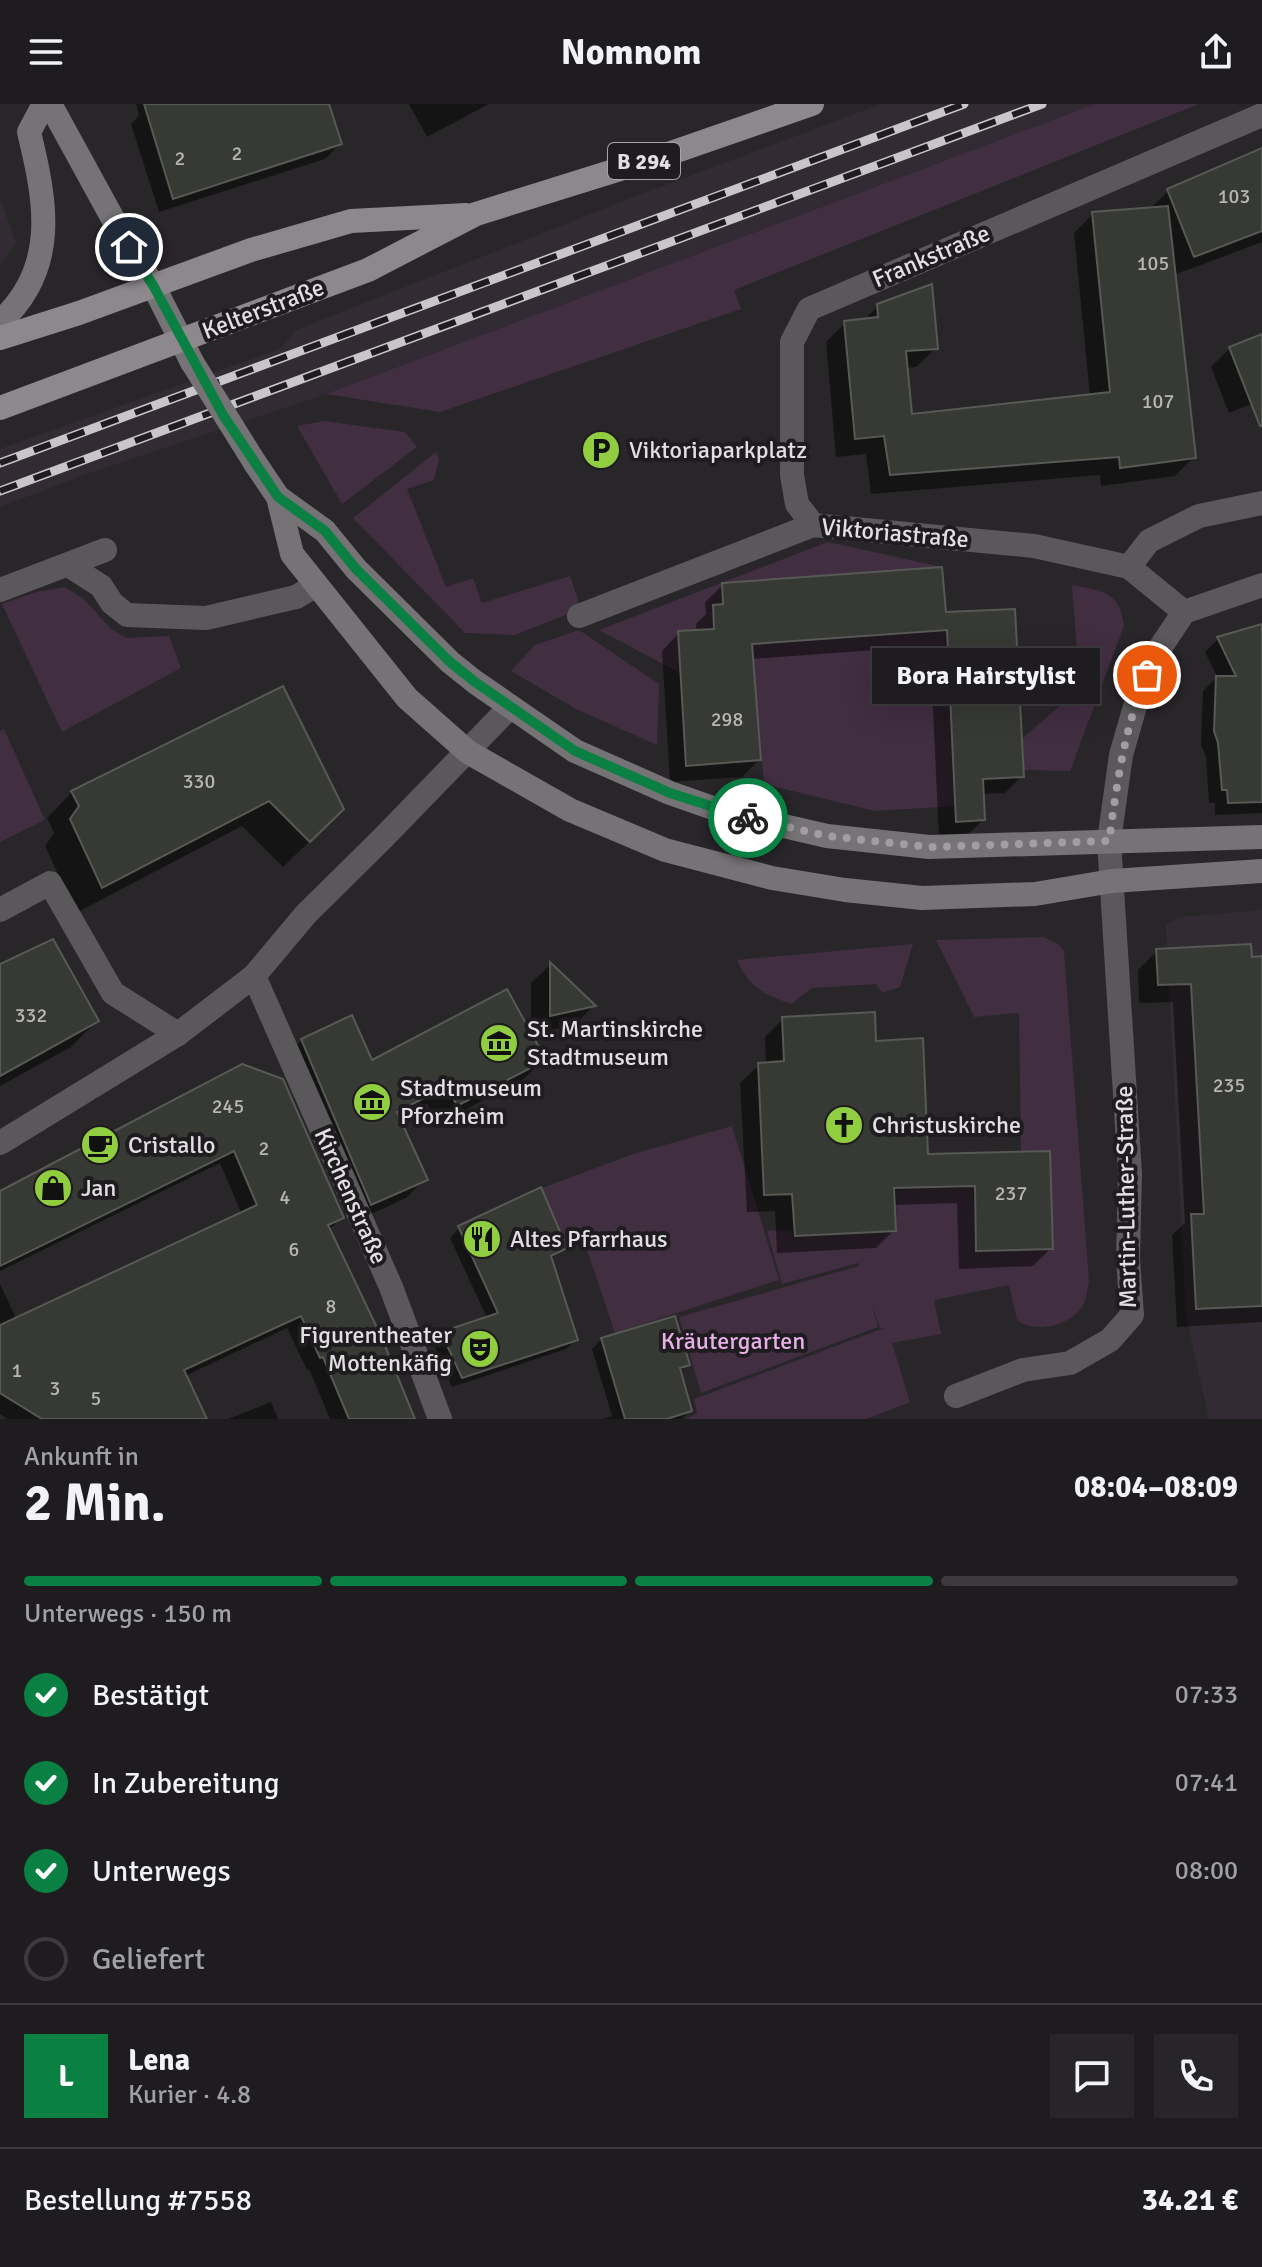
<!DOCTYPE html>
<html lang="de">
<meta charset="utf-8">
<style>
body{margin:0;font-family:Signika,sans-serif;background:#272528;color:#f1f3f6;height:100vh;display:flex;flex-direction:column;font-size:30px;white-space:nowrap}
*{box-sizing:border-box;margin:0}
p{font-size:26px;color:#a1a1a4}
.icon{flex:none;width:44px;height:44px;fill:none;stroke:currentColor;stroke-width:2;stroke-linecap:round;stroke-linejoin:round}
.map{position:relative;height:1315px;overflow:hidden}
.panel{display:flex;flex-direction:column;background:#1f1c1f;flex:1}
.panel>*{flex:none}
.pin{position:absolute;display:grid;place-items:center;width:68px;height:68px;color:#fff;margin:-34px;border:4px solid #fff;border-radius:50%;box-shadow:0 2px 8px #0007}
.courier{position:absolute;display:grid;place-items:center;width:80px;height:80px;margin:-40px;border:6px solid #0b8043;border-radius:50%;background:#fff;color:#222;box-shadow:0 2px 10px #0007}
.bubble{position:absolute;height:56px;border-radius:0px;background:#1f1c1f;box-shadow:0 8px 32px #0002,0 0 0 2px #3c3a3d;font-size:26px;font-weight:700;line-height:56px;text-align:center}
.overview em{font-style:normal;font-weight:700}
.overview div{display:flex;flex-direction:column-reverse}
.overview{display:flex;align-items:center;justify-content:space-between;height:136px;padding:0 24px}
h1{font-size:52px;font-weight:700;line-height:60px}
.bar{display:grid;grid-template-columns:repeat(4,1fr);gap:12px 8px;align-content:center;height:96px;padding:0 24px}
.bar i{height:10px;border-radius:6px;background:#3c3a3d}
.bar .selected{background:#0b8043}
.bar p{grid-column:span 4}
.line{display:flex;align-items:center;gap:20px;padding:0 24px;border-top:2px solid #3c3a3d}
.line div{flex:1}
.round{display:grid;place-items:center;flex:none;width:84px;height:84px;border-radius:0px;background:#272528}
ol{padding:0 24px;list-style:none}
li{display:flex;align-items:center;gap:24px;height:88px}
li p{margin-inline-start:auto}
li .icon{padding:8px;border-radius:50%;background:#0b8043;color:#fff;stroke-width:4}
li:last-child{color:#a1a1a4}
li i{width:44px;height:44px;border:4px solid #3c3a3d;border-radius:50%}
header{display:flex;justify-content:space-between;align-items:center;height:104px;padding:0 24px;background:#1f1c1f;font-size:36px;font-weight:700}
.map>svg:first-child{display:block}
.built{fill:#332b33}
.green{fill:#412e41}
.shadow{fill:#0007}
.building{fill:#373935;stroke:#575955;stroke-width:2}
.lines{fill:none;stroke-linecap:round;stroke-linejoin:round}
.street{stroke:#5a585a;stroke-width:24}
.secondary{stroke:#767376;stroke-width:24}
.primary{stroke:#8c888c;stroke-width:24}
.rail-casing{stroke:#c8c6c8;stroke-width:9}
.rail{stroke:#1f1c1f;stroke-width:6;stroke-dasharray:18;stroke-linecap:butt}
.secondary-bridge{stroke:#767376;stroke-width:24}
.done{stroke:#a19ea1;stroke-width:8;stroke-dasharray:0 14.4}
.route{stroke:#0b8043;stroke-width:10}
.labels{text-anchor:middle;dominant-baseline:central;stroke-width:8;stroke-linejoin:round;paint-order:stroke}
.number-label{font-size:20px;fill:#b6b6b6}
.shield{fill:#1f1c1f;stroke:#a7a4a7;stroke-width:2}
.shield-label{font-size:22px;font-weight:bold;fill:#e1dfe1}
.street-label{font-size:24px;fill:#e1dfe1;stroke:#1f1c1f}
.poi-label{font-size:24px;fill:#e1dfe1;stroke:#1f1c1f;text-anchor:start}
.park-label{font-size:24px;fill:#e8b0e9;stroke:#1f1c1f}
</style>
<header><svg class="icon" aria-label="menu" viewBox="0 0 24 24"><path d="M4 6h16M4 12h16M4 18h16"/></svg>Nomnom<svg class="icon" aria-label="share" viewBox="0 0 24 24"><path d="M12 15V3M7 8l5-5 5 5M5 13v7h14v-7"/></svg></header>
<div class="map">
<svg width="1262" height="1315" viewBox="0 0 1262 1315">
<rect width="100%" height="100%" fill="#292629"/>
<g class="built">
<polygon points="881,0 1095,0 326,290 86,370 0,403 0,345 280,245 296,226 634,93"/>
<polygon points="0,94 16,139 0,161"/>
<polygon points="1262,806 1262,1315 1209,1315 1186,1212 1166,821 1179,813"/>
</g>
<g class="green">
<polygon points="1095,0 1199,0 734,186 741,205 440,308 326,290"/>
<polygon points="324,317 405,328 417,343 342,400 297,322"/>
<polygon points="436,348 439,355 434,376 407,385 446,483 473,474 482,499 570,472 581,505 515,531 465,529 353,414"/>
<polygon points="828,438 942,463 721,479 722,500 712,502 713,524 677,527 680,569 599,526"/>
<path d="M1072 481C1102 487 1120 487 1124 522L1070 667 1024 666 1022 635 1080 584Z"/>
<polygon points="65,483 84,495 110,524 126,534 169,532 181,564 62,628 2,500 36,488"/>
<polygon points="579,526 659,580 657,641 576,605 511,567 535,541"/>
<polygon points="947,526 955,702 875,707 764,680 752,540"/>
<polygon points="4,625 45,716 0,738 0,627"/>
<path d="M1044 833 1058 840 1064 847 1089 1177C1087 1187 1086 1201 1078 1208 1063 1223 1035 1229 1017 1216L1009 1181 934 1196 941 1230 892 1239 910 1298 867 1315H686L697 1309 694 1295 884 1224H880L872 1201 878 1223 701 1289 679 1213 859 1162 858 1159 782 1180 767 1127 792 1126 793 1133 897 1128 896 1086 973 1083 976 1147 1054 1145 1050 1046 1021 1047 1019 909 974 913 936 836Z"/>
<path d="M913 840 900 883 882 889 876 880 812 884 791 900C763 889 750 885 737 856Z"/>
<polygon points="732,1022 779,1176 615,1229 584,1137 567,1144 542,1084 633,1050"/>
</g>
<g class="shadow">
<polygon points="136,0 327,0 340,40 325,55 159,108 131,20 139,12"/>
<polygon points="409,0 489,0 427,33"/>
<polygon points="1262,46 1262,138 1174,171 1194,353 1175,372 1101,382 1100,371 871,390 866,350 836,353 826,238 845,219 863,217 878,202 936,244 916,263 905,264 910,312 1090,292 1074,129 1093,110 1149,106 1168,87"/>
<polygon points="1262,232 1262,296 1229,309 1211,263 1230,244"/>
<polygon points="723,481 944,510 1022,672 1005,689 982,690 983,716 965,733 939,734 930,542 751,555 759,656 742,673 670,678 662,547 679,529 697,528 696,520 706,510 705,498"/>
<polygon points="1262,522 1262,709 1215,711 1215,699 1209,699 1206,653 1201,641 1203,587 1217,573 1205,548 1218,535"/>
<polygon points="282,585 316,731 283,763 242,722 76,809 45,742 54,729 47,714 72,688"/>
<polygon points="1157,847 1262,854 1262,1218 1177,1223 1172,1131 1185,1119 1173,898 1139,899 1138,866"/>
<polygon points="550,861 593,902 575,921 531,930 531,879"/>
<polygon points="0,862 97,917 71,943 0,982"/>
<polygon points="783,915 874,939 926,1052 1048,1049 1051,1144 1033,1162 959,1165 957,1099 893,1101 894,1126 876,1144 777,1149 775,1107 747,1108 740,979 759,961 766,960 765,933"/>
<polygon points="302,936 372,959 543,956 524,975 438,1020 427,1000 398,1015 425,1075 406,1094 352,1119 282,956"/>
<polygon points="243,962 342,1113 328,1127 412,1315 330,1315 309,1265 307,1266 287,1224 185,1272 205,1315 7,1315 0,1310 0,1180 17,1216 242,1111 220,1059 0,1167 0,1089"/>
<polygon points="459,1124 565,1144 550,1156 576,1236 566,1245 452,1283 433,1239 442,1229 487,1214 450,1134"/>
<polygon points="602,1235 688,1261 679,1269 690,1307 682,1315 602,1315 612,1312 592,1245"/>
<polygon points="271,1298 278,1315 228,1315"/>
</g>
<g class="building">
<polygon points="144,0 329,0 342,40 173,95"/>
<polygon points="1262,44 1262,127 1194,153 1167,85"/>
<polygon points="1168,102 1196,354 1120,364 1119,353 890,371 884,332 855,335 844,217 878,213 877,200 932,180 938,245 906,247 912,310 1110,288 1092,108"/>
<polygon points="1262,230 1262,322 1260,322 1229,243"/>
<polygon points="942,463 946,508 1015,505 1024,673 983,675 985,716 956,718 947,526 752,540 761,656 686,662 678,527 714,525 713,501 723,500 722,479"/>
<polygon points="1262,520 1262,698 1228,699 1227,686 1222,686 1218,639 1214,627 1216,572 1236,572 1217,533"/>
<polygon points="283,582 344,705 310,738 269,697 102,784 70,715 79,702 71,687"/>
<polygon points="53,835 99,917 0,972 0,860"/>
<polygon points="1251,840 1252,853 1262,852 1262,1202 1196,1205 1191,1110 1204,1110 1191,880 1158,881 1156,845"/>
<polygon points="550,858 596,902 550,912"/>
<polygon points="507,885 546,956 457,1002 447,982 397,1008 428,1076 371,1101 301,935 352,911 372,956"/>
<polygon points="875,908 876,937 923,934 928,1050 1050,1047 1053,1145 976,1147 975,1082 894,1084 896,1127 795,1132 792,1090 764,1091 758,959 784,957 782,913"/>
<polygon points="242,960 283,975 344,1114 328,1121 381,1232 415,1315 349,1315 323,1253 320,1254 301,1212 184,1266 207,1315 42,1315 0,1289 0,1221 257,1101 234,1047 0,1162 0,1087"/>
<polygon points="541,1083 567,1144 551,1152 578,1236 462,1274 441,1228 498,1209 458,1122"/>
<polygon points="675,1212 690,1261 680,1264 692,1307 667,1315 625,1315 601,1234"/>
</g>
<g class="lines">
<g class="street">
<polyline points="813,421 797,400 792,371 792,238 809,205 1262,11"/>
<polyline points="68,461 101,482 112,499 127,511 206,514 296,493 315,482"/>
<polyline points="1129,463 1149,437 1199,412 1262,399"/>
<polyline points="0,486 105,446"/>
<polyline points="579,512 813,421 1034,442 1129,463 1184,508 1262,481"/>
<polyline points="0,806 50,779 113,889 178,930"/>
<polyline points="254,872 391,1183 440,1315"/>
<polyline points="0,1039 178,930 254,872 306,810 383,734 510,603"/>
<polyline points="956,1292 1023,1266 1070,1259 1110,1236 1132,1211 1128,1155 1130,1070 1109,737 1121,651 1138,592 1156,550 1184,508"/>
</g>
<g class="secondary">
<polyline points="50,0 118,124 154,183 192,258"/>
<path d="M0 218C59 164 46 98 29 28L44 0"/>
<polyline points="255,359 278,393 292,450 407,594 468,648 570,706 665,746 772,774 845,786 922,794 1035,790 1112,777 1262,767"/>
<polyline points="278,393 325,427 356,465 450,558 475,578 575,647 670,689 727,709 827,732 929,743 1262,733"/>
</g>
<g class="primary">
<polyline points="0,234 79,209 251,146 351,117 466,111"/>
<polyline points="0,304 368,166 476,110 665,51 812,0"/>
</g>
<defs>
<g id="rail">
<polyline points="0,359 964,0"/>
<polyline points="0,387 1042,0"/>
</g>
</defs>
<use href="#rail" class="rail-casing"/>
<use href="#rail" class="rail"/>
<polyline class="secondary-bridge" points="192,258 255,359"/>
</g>
<g class="lines">
<path class="done" d="M748 714 827 732 929 743 1109 737C1117 680 1124 624 1147 571"/>
<polyline class="route" points="129,143 154,183 223,311 278,393 325,427 356,465 450,558 475,578 575,647 670,689 748,714"/>
</g>
<defs>
<symbol id="parking-disc" viewBox="-11 -11 22 22"><circle r="9.5" fill="#91cd40" stroke="#1f1c1f"/><path d="M-3.5-5.5H1a3.5 3.5 0 0 1 0 7H-1V5.5H-3.5ZM-1-3.4V-.6H.8a1.4 1.4 0 0 0 0-2.8Z" fill="#111"/></symbol>
<symbol id="museum-disc" viewBox="-11 -11 22 22"><circle r="9.5" fill="#91cd40" stroke="#1f1c1f"/><path d="M0-6L6-3V-2H-6V-3ZM-5-1h2V3h-2ZM-1-1h2V3h-2ZM3-1h2V3H3ZM-6 4H6V6H-6Z" fill="#111"/></symbol>
<symbol id="church-disc" viewBox="-11 -11 22 22"><circle r="9.5" fill="#91cd40" stroke="#1f1c1f"/><path d="M-1.2-6h2.4v3.5h3.3v2.4h-3.3V6h-2.4V-.1h-3.3v-2.4h3.3Z" fill="#111"/></symbol>
<symbol id="cafe-disc" viewBox="-11 -11 22 22"><circle r="9.5" fill="#91cd40" stroke="#1f1c1f"/><path d="M-5.5-4.5H6V0H3Q3 3.5 0 3.5H-2.5Q-5.5 3.5-5.5 0ZM3-3.2v2h1.7v-2ZM-6 4.5H4V6H-6Z" fill="#111"/></symbol>
<symbol id="shop-disc" viewBox="-11 -11 22 22"><circle r="9.5" fill="#91cd40" stroke="#1f1c1f"/><path d="M-5-2.5h2.3a2.7 3.5 0 0 1 5.4 0H5L5.5 6h-11ZM-1.5-2.5h3a1.5 2.3 0 0 0-3 0Z" fill="#111"/></symbol>
<symbol id="restaurant-disc" viewBox="-11 -11 22 22"><circle r="9.5" fill="#91cd40" stroke="#1f1c1f"/><path d="M-5-6h1v4h1v-4h1v4h1v-4h1v5L-1.5 .5V6h-2V.5L-5-1ZM5-6V6H3V1.5H1.5Q1.5-4 5-6Z" fill="#111"/></symbol>
<symbol id="theatre-disc" viewBox="-11 -11 22 22"><circle r="9.5" fill="#91cd40" stroke="#1f1c1f"/><path d="M-5-5.5Q0-4 5-5.5V0Q5 5 0 6Q-5 5-5 0ZM-3.3-2.5H-1v1.5H-3.3ZM1-2.5H3.3v1.5H1ZM-2.8 1Q0 5.5 2.8 1Z" fill="#111"/></symbol>
</defs>
<g fill-rule="evenodd">
<use href="#parking-disc" x="579" y="324" width="44" height="44"/>
<use href="#museum-disc" x="477" y="917" width="44" height="44"/>
<use href="#museum-disc" x="350" y="976" width="44" height="44"/>
<use href="#church-disc" x="822" y="999" width="44" height="44"/>
<use href="#cafe-disc" x="78" y="1019" width="44" height="44"/>
<use href="#shop-disc" x="31" y="1062" width="44" height="44"/>
<use href="#restaurant-disc" x="460" y="1113" width="44" height="44"/>
<use href="#theatre-disc" x="458" y="1223" width="44" height="44"/>
</g>
<g class="labels">
<g class="number-label">
<text x="237" y="49">2</text>
<text x="180" y="54">2</text>
<text x="1234" y="92">103</text>
<text x="1153" y="159">105</text>
<text x="1158" y="297">107</text>
<text x="727" y="615">298</text>
<text x="199" y="677">330</text>
<text x="31" y="911">332</text>
<text x="1229" y="981">235</text>
<text x="228" y="1002">245</text>
<text x="264" y="1044">2</text>
<text x="1011" y="1089">237</text>
<text x="285" y="1093">4</text>
<text x="294" y="1145">6</text>
<text x="331" y="1202">8</text>
<text x="17" y="1266">1</text>
<text x="55" y="1284">3</text>
<text x="96" y="1294">5</text>
</g>
<rect class="shield" x="608" y="39" width="72" height="36" rx="6"/>
<g class="shield-label">
<text x="644" y="57">B 294</text>
</g>
<g class="street-label">
<text transform="translate(931 152) rotate(-23)">Frankstraße</text>
<text transform="translate(263 205) rotate(-21)">Kelterstraße</text>
<text transform="translate(895 429) rotate(5)">Viktoriastraße</text>
<text transform="translate(351 1092) rotate(66)">Kirchenstraße</text>
<text transform="translate(1126 1093) rotate(-91)">Martin-Luther-Straße</text>
</g>
<g class="poi-label">
<text x="629" y="346">Viktoriaparkplatz</text>
<text x="527" y="925">St. Martinskirche<tspan x="527" dy="28">Stadtmuseum</tspan></text>
<text x="400" y="984">Stadtmuseum<tspan x="400" dy="28">Pforzheim</tspan></text>
<text x="872" y="1021">Christuskirche</text>
<text x="128" y="1041">Cristallo</text>
<text x="81" y="1084">Jan</text>
<text x="510" y="1135">Altes Pfarrhaus</text>
<text x="452" y="1231" text-anchor="end">Figurentheater<tspan x="452" dy="28">Mottenkäfig</tspan></text>
</g>
<g class="park-label">
<text x="733" y="1237">Kräutergarten</text>
</g>
</g>
</svg>
<div class="pin" style="left:1147px;top:571px;background:#ea580c"><svg class="icon" aria-label="bag" viewBox="0 0 24 24"><path d="M5 8h14l-1 12H6zM9 8a3 3 0 0 1 6 0"/></svg></div>
<div class="pin" style="left:129px;top:143px;background:#1f2937"><svg class="icon" aria-label="home" viewBox="0 0 24 24"><path d="M3 11l9-7 9 7M6 9v11h12V9"/></svg></div>
<div class="courier" style="left:748px;top:714px"><svg class="icon" aria-label="bike" viewBox="0 0 24 24"><circle cx="6" cy="16" r="4"/><circle cx="18" cy="16" r="4"/><path d="M6 16l4-8h5l3 8M10 8l3 8H6M13 5h3"/></svg></div>
<div class="bubble" style="left:872px;top:544px;width:228px">Bora Hairstylist</div>
</div>
<section class="panel">
<div class="overview"><div><h1>2 Min.</h1><p>Ankunft in</p></div><em>08:04–08:09</em></div>
<div class="bar"><i class="selected"></i><i class="selected"></i><i class="selected"></i><i></i><p>Unterwegs · 150 m</p></div>
<ol>
<li><svg class="icon" aria-label="check" viewBox="0 0 24 24"><path d="M5 12l5 5 9-10"/></svg>Bestätigt<p>07:33</p></li>
<li><svg class="icon" aria-label="check" viewBox="0 0 24 24"><path d="M5 12l5 5 9-10"/></svg>In Zubereitung<p>07:41</p></li>
<li><svg class="icon" aria-label="check" viewBox="0 0 24 24"><path d="M5 12l5 5 9-10"/></svg>Unterwegs<p>08:00</p></li>
<li><i></i>Geliefert</li>
</ol>
<div class="line" style="height:144px"><b class="round" style="background:#0b8043;color:#fff">L</b><div><b>Lena</b><p>Kurier · 4.8</p></div><a class="round"><svg class="icon" aria-label="chat" viewBox="0 0 24 24"><path d="M4 5h16v11H9l-5 4z"/></svg></a><a class="round"><svg class="icon" aria-label="phone" viewBox="0 0 24 24"><path d="M5 4h4l2 5-3 2q2 4 5 5l2-3 5 2v4C11 20 4 13 5 4z"/></svg></a></div>
<div class="line" style="height:104px"><div>Bestellung #7558</div><b>34.21 €</b></div>
</section>
